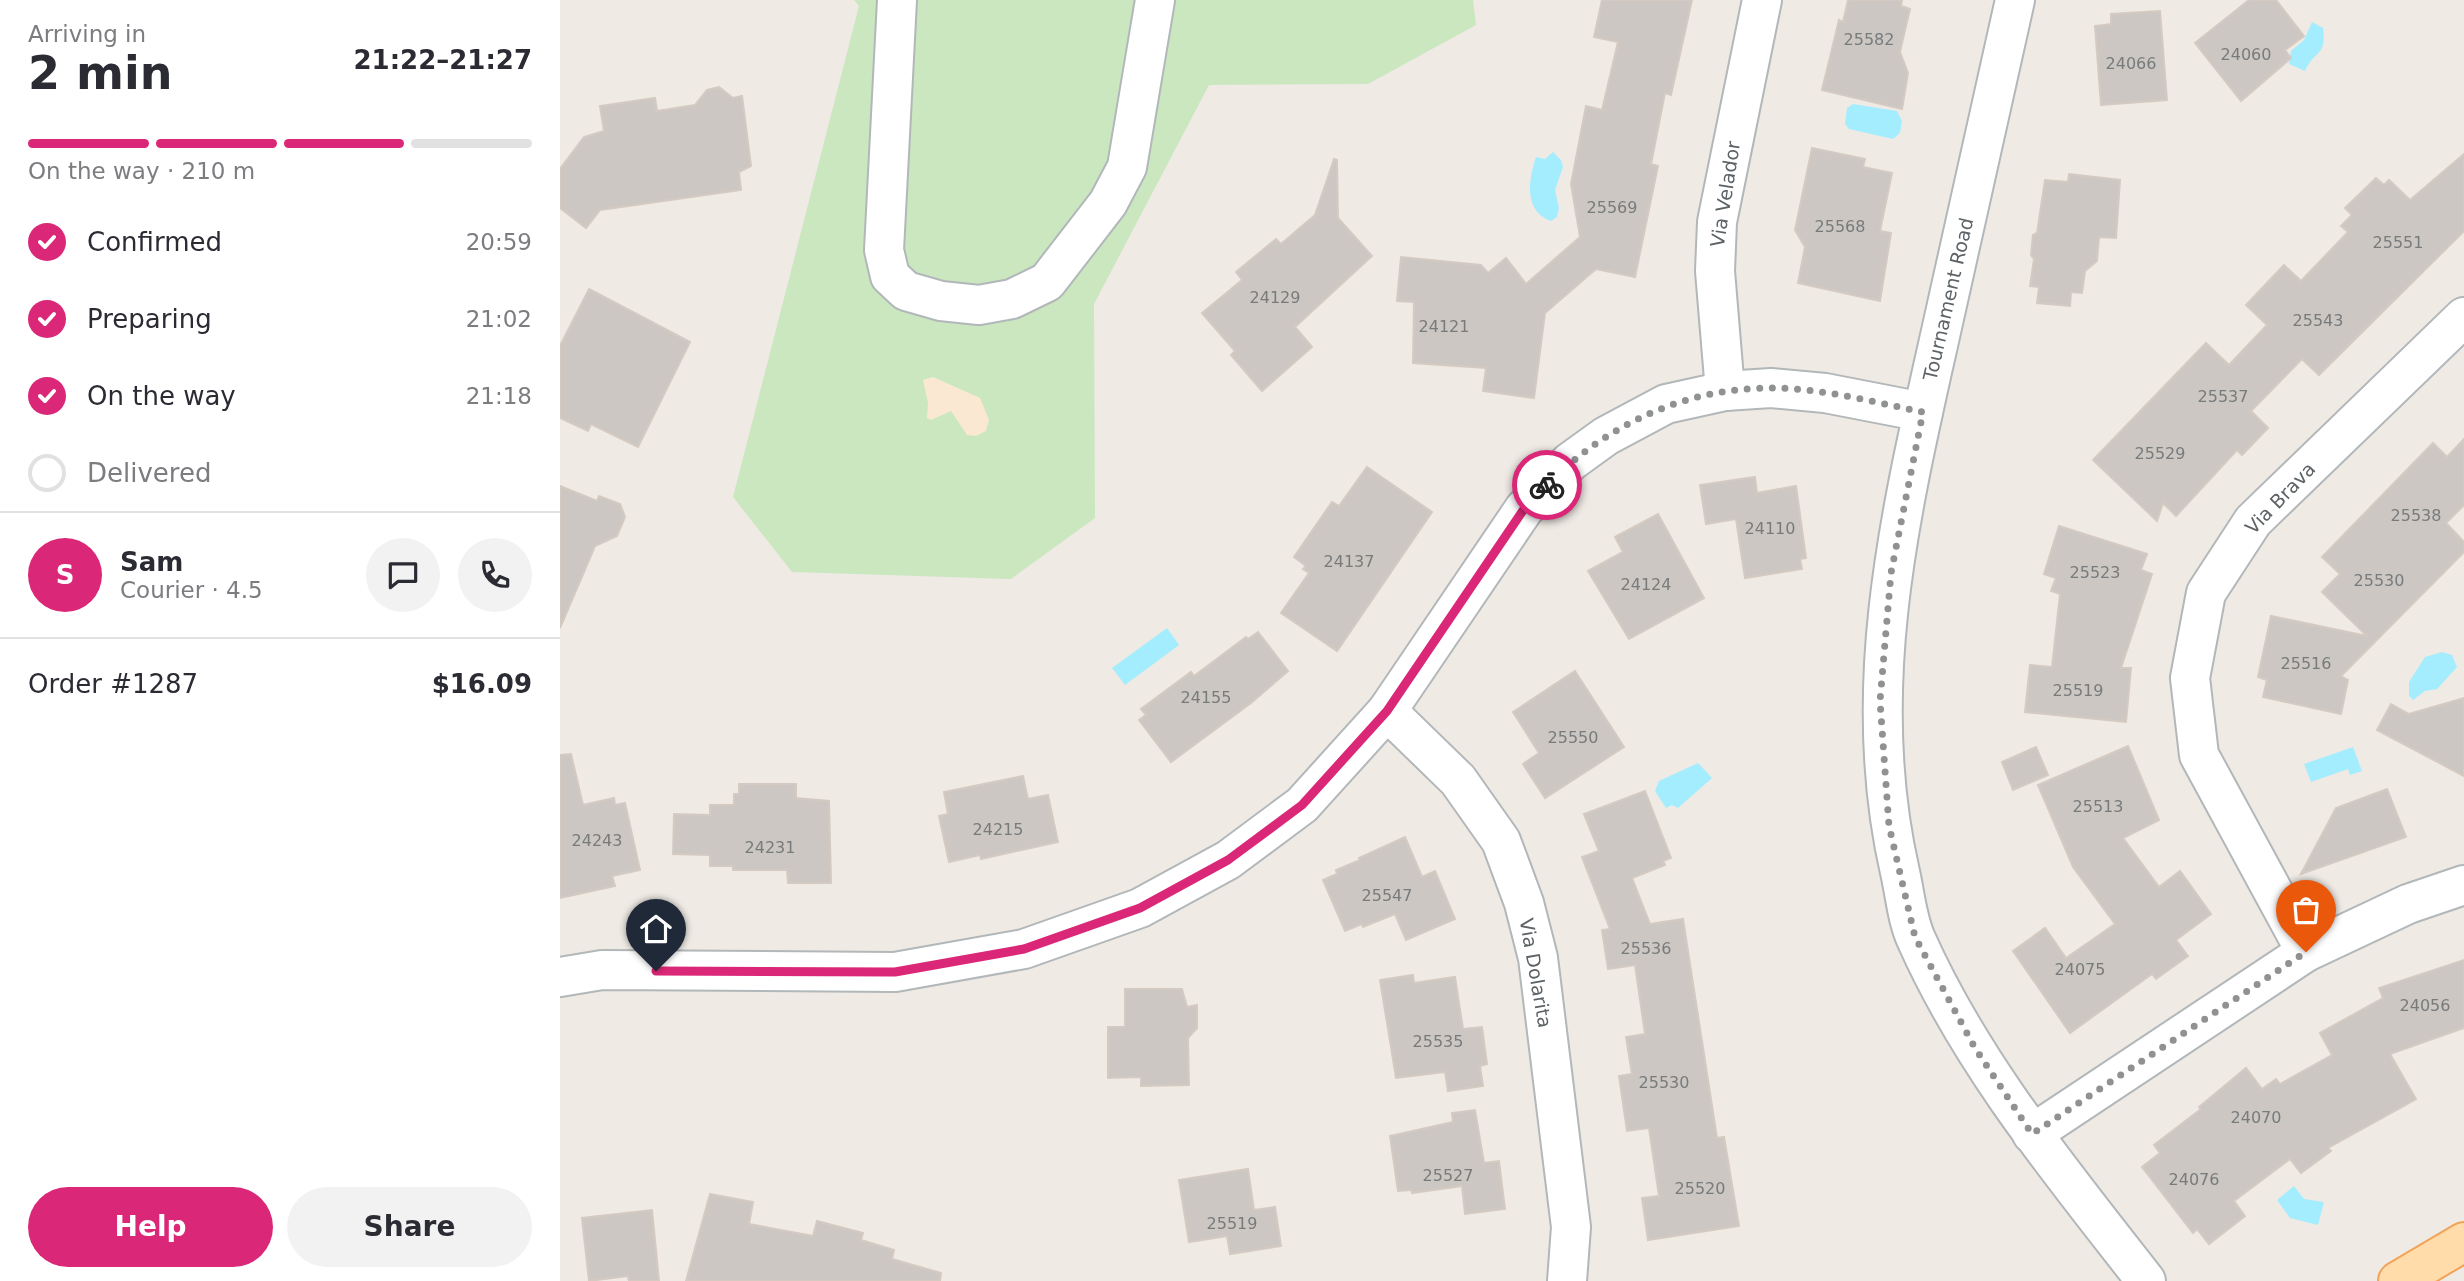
<!DOCTYPE html>
<meta charset="utf-8">
<style>
body{margin:0;font-family:"DejaVu Sans",sans-serif;background:#f2f2f3;color:#2b2b33;height:100vh;display:flex;flex-direction:column;font-size:26px;white-space:nowrap}
*{box-sizing:border-box;margin:0}
p{font-size:23px;color:#7c7c81}
.icon{flex:none;width:38px;height:38px;fill:none;stroke:currentColor;stroke-width:2;stroke-linecap:round;stroke-linejoin:round}
.map{position:relative;flex:1;overflow:hidden}
.drawer{display:flex;flex-direction:column;background:#fff;width:560px}
.drawer>*{flex:none}
.pin{position:absolute;display:grid;place-items:center;width:60px;height:60px;color:#fff;margin:-72px -30px;border-radius:50% 50% 50% 0;rotate:-45deg;box-shadow:0 0 7px #0007}
.pin .icon{rotate:45deg}
.courier{position:absolute;display:grid;place-items:center;width:70px;height:70px;margin:-35px;border:5px solid #db2777;border-radius:50%;background:#fff;color:#222;box-shadow:0 2px 9px #0007}
.headline em{font-style:normal;font-weight:700}
.headline div{display:flex;flex-direction:column-reverse}
.headline{display:flex;align-items:center;justify-content:space-between;height:119px;padding:0 28px}
h1{font-size:46px;font-weight:700;line-height:52px}
.bar{display:grid;grid-template-columns:repeat(4,1fr);gap:10px 7px;align-content:center;height:84px;padding:0 28px}
.bar i{height:9px;border-radius:5px;background:#e1e1e2}
.bar .selected{background:#db2777}
.bar p{grid-column:span 4}
.line{display:flex;align-items:center;gap:18px;padding:0 28px;border-top:2px solid #e1e1e2}
.line div{flex:1}
.round{display:grid;place-items:center;flex:none;width:74px;height:74px;border-radius:37px;background:#f2f2f3}
ol{padding:0 28px;list-style:none}
li{display:flex;align-items:center;gap:21px;height:77px}
li p{margin-inline-start:auto}
li .icon{padding:7px;border-radius:50%;background:#db2777;color:#fff;stroke-width:4}
li:last-child{color:#7c7c81}
li i{width:38px;height:38px;border:4px solid #e1e1e2;border-radius:50%}
.primary-button{display:flex;gap:14px;margin-top:auto;padding:14px 28px}
.primary-button a{flex:1;height:80px;border-radius:42px;background:#db2777;color:#fff;font-size:28px;font-weight:700;line-height:80px;text-align:center}
.primary-button a+a{background:#f2f2f3;color:#2b2b33}
main{display:flex;flex:1;min-height:0}
.map>svg:first-child{display:block}
.green{fill:#cae7c0}
.sand{fill:#fbe8d3}
.water{fill:#a4edff}
.building{fill:#ccc7c3;stroke:#d4cac2;stroke-width:2}
.lines{fill:none;stroke-linecap:round;stroke-linejoin:round}
.minor-casing{stroke:#b2b7b9;stroke-width:42}
.major-casing{stroke:#f3a359;stroke-width:42}
.minor{stroke:#fff;stroke-width:38}
.major{stroke:#ffdca9;stroke-width:38}
.done{stroke:#8f9291;stroke-width:7;stroke-dasharray:0 12.6}
.route{stroke:#db2777;stroke-width:9}
.labels{text-anchor:middle;dominant-baseline:central;stroke-width:6;stroke-linejoin:round;paint-order:stroke}
.number-label{font-size:16px;fill:#787b7c}
.street-label{font-size:19px;fill:#5c6265;stroke:#fff}
</style>
<main>
<section class="drawer">
<div class="headline"><div><h1>2 min</h1><p>Arriving in</p></div><em>21:22–21:27</em></div>
<div class="bar"><i class="selected"></i><i class="selected"></i><i class="selected"></i><i></i><p>On the way · 210 m</p></div>
<ol>
<li><svg class="icon" aria-label="check" viewBox="0 0 24 24"><path d="M5 12l5 5 9-10"/></svg>Confirmed<p>20:59</p></li>
<li><svg class="icon" aria-label="check" viewBox="0 0 24 24"><path d="M5 12l5 5 9-10"/></svg>Preparing<p>21:02</p></li>
<li><svg class="icon" aria-label="check" viewBox="0 0 24 24"><path d="M5 12l5 5 9-10"/></svg>On the way<p>21:18</p></li>
<li><i></i>Delivered</li>
</ol>
<div class="line" style="height:126px"><b class="round" style="background:#db2777;color:#fff">S</b><div><b>Sam</b><p>Courier · 4.5</p></div><a class="round"><svg class="icon" aria-label="chat" viewBox="0 0 24 24"><path d="M4 5h16v11H9l-5 4z"/></svg></a><a class="round"><svg class="icon" aria-label="phone" viewBox="0 0 24 24"><path d="M5 4h4l2 5-3 2q2 4 5 5l2-3 5 2v4C11 20 4 13 5 4z"/></svg></a></div>
<div class="line" style="height:91px"><div>Order #1287</div><b>$16.09</b></div>
<div class="primary-button"><a>Help</a><a>Share</a></div>
</section>
<div class="map">
<svg width="1904" height="1281" viewBox="0 0 1904 1281">
<rect width="100%" height="100%" fill="#efeae4"/>
<polygon class="green" points="294,0 913,0 916,25 808,84 649,85 534,304 535,518 451,579 232,572 173,497 299,6"/>
<polygon class="sand" points="373,377 420,398 429,420 426,431 416,436 407,435 391,411 371,420 367,418 368,403 363,380"/>
<g class="water">
<path d="M1752 22 1763 28C1767 57 1754 50 1745 71L1729 64 1731 51 1744 40Z"/>
<polygon points="1293,104 1337,111 1342,121 1340,133 1333,139 1289,129 1285,124 1287,108"/>
<path d="M993 152 1001 160 1003 167 995 190 999 208 997 217 991 221C964 212 968 180 976 157L985 159Z"/>
<polygon points="607,628 619,645 565,685 552,668"/>
<polygon points="1882,652 1892,655 1897,667 1877,689 1865,691 1853,700 1849,696 1849,682 1865,657"/>
<polygon points="1793,747 1802,771 1790,775 1788,769 1751,782 1744,764"/>
<polygon points="1138,763 1152,778 1118,808 1112,805 1106,808 1095,791 1099,781"/>
<polygon points="1734,1186 1744,1199 1764,1202 1758,1225 1730,1218 1717,1200"/>
</g>
<g class="building">
<polygon points="1042,0 1132,0 1111,95 1105,93 1091,164 1098,166 1075,277 1036,269 985,313 974,398 923,391 926,368 853,363 854,302 837,301 841,257 921,265 928,273 946,258 966,284 1020,237 1011,184 1026,106 1042,110 1058,42 1034,37"/>
<polygon points="1288,0 1342,0 1341,6 1350,9 1340,52 1348,73 1342,109 1262,90 1279,20 1283,22"/>
<polygon points="1689,0 1716,0 1744,36 1725,50 1731,58 1681,101 1635,43"/>
<polygon points="1600,11 1607,100 1541,105 1535,26 1551,24 1551,14"/>
<polygon points="159,87 173,98 182,96 191,166 179,172 181,190 40,210 26,228 0,208 0,169 24,137 44,131 40,106 95,98 97,111 135,105 147,90"/>
<polygon points="1252,148 1305,159 1303,167 1332,173 1320,231 1331,233 1320,301 1238,283 1245,247 1235,230"/>
<polygon points="1904,154 1904,231 1759,375 1742,359 1691,411 1708,428 1682,455 1677,450 1616,516 1603,503 1597,521 1533,460 1646,343 1669,365 1707,325 1686,305 1724,265 1741,281 1788,232 1781,226 1792,215 1785,208 1816,178 1824,185 1829,180 1850,200"/>
<polygon points="774,159 777,160 778,218 812,256 735,327 752,347 702,391 671,355 675,351 642,313 682,280 676,272 716,239 721,244 755,215"/>
<polygon points="1509,174 1560,180 1556,238 1539,237 1537,261 1525,271 1522,293 1511,292 1510,306 1477,303 1479,287 1470,286 1474,259 1471,255 1473,235 1477,233 1485,180 1508,182"/>
<polygon points="29,289 130,342 78,447 31,424 28,431 0,418 0,346"/>
<polygon points="1904,439 1904,505 1886,523 1904,542 1904,552 1781,676 1788,680 1781,714 1703,697 1707,680 1698,677 1711,616 1807,636 1762,592 1780,574 1762,557 1873,443 1887,457"/>
<polygon points="807,467 872,512 777,651 721,613 749,573 743,569 746,566 734,557 772,502 779,506"/>
<polygon points="1195,477 1197,493 1236,486 1246,558 1240,559 1242,569 1185,578 1176,519 1146,524 1140,485"/>
<polygon points="0,486 37,501 39,496 60,504 65,517 57,536 35,546 0,628"/>
<polygon points="1098,514 1144,598 1069,639 1028,571 1063,552 1055,537"/>
<polygon points="1499,526 1587,554 1581,570 1592,574 1561,668 1571,668 1566,722 1465,712 1470,665 1492,667 1500,594 1491,591 1496,578 1484,574"/>
<polygon points="698,632 728,671 691,703 611,762 579,720 586,715 581,709 631,672 634,676 686,637 688,639"/>
<polygon points="1015,671 1064,747 985,798 963,764 979,753 953,712"/>
<polygon points="1904,698 1904,776 1817,730 1831,704 1849,714"/>
<polygon points="1568,746 1599,820 1563,838 1599,887 1620,871 1651,914 1616,940 1628,956 1596,979 1592,974 1510,1033 1453,951 1485,928 1506,958 1555,924 1513,867 1478,785"/>
<polygon points="1476,747 1488,775 1453,790 1442,762"/>
<polygon points="11,754 23,805 54,798 55,805 65,803 80,870 52,876 55,886 0,898 0,755"/>
<polygon points="463,776 468,799 488,795 498,842 421,859 420,855 389,862 379,816 388,814 384,792"/>
<polygon points="179,784 236,784 236,798 269,801 271,883 228,883 227,870 173,870 173,866 150,866 150,855 113,854 114,814 150,815 150,805 174,805 174,794 179,794"/>
<polygon points="1827,789 1846,837 1741,874 1776,808"/>
<polygon points="1085,791 1111,858 1103,861 1105,865 1072,878 1090,924 1123,919 1157,1138 1164,1137 1179,1226 1088,1240 1082,1198 1099,1196 1089,1128 1067,1131 1059,1076 1072,1074 1066,1037 1085,1034 1075,965 1048,969 1042,930 1050,929 1022,857 1039,851 1024,814"/>
<polygon points="845,837 862,877 875,871 895,919 846,940 835,914 803,927 802,924 785,931 763,880 777,874 776,870 800,860 799,858"/>
<polygon points="1904,960 1904,1028 1830,1054 1856,1099 1768,1148 1771,1151 1741,1173 1730,1159 1674,1201 1685,1216 1649,1244 1637,1229 1633,1233 1582,1167 1600,1153 1594,1145 1641,1109 1639,1107 1686,1068 1702,1089 1716,1079 1720,1084 1772,1055 1760,1033 1823,998 1819,988"/>
<polygon points="853,975 854,983 895,977 903,1029 922,1027 927,1064 920,1066 923,1086 888,1091 885,1072 836,1078 820,980"/>
<polygon points="565,989 622,989 627,1007 637,1005 637,1028 628,1038 629,1085 581,1086 581,1077 548,1078 548,1027 565,1027"/>
<polygon points="915,1110 924,1163 939,1161 945,1209 905,1214 902,1186 852,1193 852,1190 838,1191 830,1136 893,1122 892,1113"/>
<polygon points="688,1169 694,1210 715,1207 721,1246 670,1254 667,1236 629,1242 619,1180"/>
<polygon points="150,1194 193,1202 189,1224 253,1236 257,1221 303,1233 301,1240 334,1250 332,1259 381,1273 380,1281 126,1281"/>
<polygon points="92,1210 99,1281 69,1281 68,1276 29,1281 22,1218"/>
</g>
<g class="lines">
<defs>
<g id="minor">
<polyline points="337,0 324,250 330,276 346,291 381,301 419,305 452,299 487,282 548,203 567,167 595,0"/>
<path d="M1455 0C1430 112 1405 224 1380 336 1340 514 1298 690 1340 872 1345 894 1347 919 1356 939 1412 1065 1502 1173 1586 1281"/>
<polyline points="1165,391 1155,271 1157,222 1202,0"/>
<polyline points="827,711 898,780 941,841 964,903 978,958 1011,1227 1007,1281"/>
<polyline points="1746,952 1639,755 1630,678 1646,593 1693,521 1904,317"/>
<polyline points="0,977 42,970 335,972 464,949 580,908 668,860 742,805 827,711 964,509 1010,462 1046,436 1106,404 1165,391 1211,388 1265,393 1363,412"/>
<polyline points="1472,1134 1746,952 1848,904 1904,885"/>
</g>
<polyline id="major" points="1838,1281 1904,1242"/>
</defs>
<use href="#minor" class="minor-casing"/>
<use href="#major" class="major-casing"/>
<use href="#minor" class="minor"/>
<use href="#major" class="major"/>
</g>
<g class="lines">
<path class="done" d="M987 485C1046 425 1125 388 1210 388 1262 388 1313 402 1363 412L1331 573 1320 701 1329 826 1355 937 1415 1048 1472 1134 1746 952"/>
<polyline class="route" points="96,971 335,972 464,949 580,908 668,860 742,805 827,711 964,509 987,485"/>
</g>
<g class="labels">
<g class="number-label">
<text x="1309" y="39">25582</text>
<text x="1686" y="54">24060</text>
<text x="1571" y="63">24066</text>
<text x="1052" y="207">25569</text>
<text x="1280" y="226">25568</text>
<text x="1838" y="242">25551</text>
<text x="715" y="297">24129</text>
<text x="1758" y="320">25543</text>
<text x="884" y="326">24121</text>
<text x="1663" y="396">25537</text>
<text x="1600" y="453">25529</text>
<text x="1856" y="515">25538</text>
<text x="1210" y="528">24110</text>
<text x="789" y="561">24137</text>
<text x="1535" y="572">25523</text>
<text x="1819" y="580">25530</text>
<text x="1086" y="584">24124</text>
<text x="1746" y="663">25516</text>
<text x="1518" y="690">25519</text>
<text x="646" y="697">24155</text>
<text x="1013" y="737">25550</text>
<text x="1538" y="806">25513</text>
<text x="438" y="829">24215</text>
<text x="37" y="840">24243</text>
<text x="210" y="847">24231</text>
<text x="827" y="895">25547</text>
<text x="1086" y="948">25536</text>
<text x="1520" y="969">24075</text>
<text x="1865" y="1005">24056</text>
<text x="878" y="1041">25535</text>
<text x="1104" y="1082">25530</text>
<text x="1696" y="1117">24070</text>
<text x="888" y="1175">25527</text>
<text x="1634" y="1179">24076</text>
<text x="1140" y="1188">25520</text>
<text x="672" y="1223">25519</text>
</g>
<g class="street-label">
<text transform="translate(1165 194) rotate(-81)">Via Velador</text>
<text transform="translate(1388 299) rotate(-77)">Tournament Road</text>
<text transform="translate(1720 498) rotate(-46)">Via Brava</text>
<text transform="translate(976 973) rotate(80)">Via Dolarita</text>
</g>
</g>
</svg>
<div class="pin" style="left:1746px;top:952px;background:#ea580c"><svg class="icon" aria-label="bag" viewBox="0 0 24 24"><path d="M5 8h14l-1 12H6zM9 8a3 3 0 0 1 6 0"/></svg></div>
<div class="pin" style="left:96px;top:971px;background:#1f2937"><svg class="icon" aria-label="home" viewBox="0 0 24 24"><path d="M3 11l9-7 9 7M6 9v11h12V9"/></svg></div>
<div class="courier" style="left:987px;top:485px"><svg class="icon" aria-label="bike" viewBox="0 0 24 24"><circle cx="6" cy="16" r="4"/><circle cx="18" cy="16" r="4"/><path d="M6 16l4-8h5l3 8M10 8l3 8H6M13 5h3"/></svg></div>
</div>
</main>
